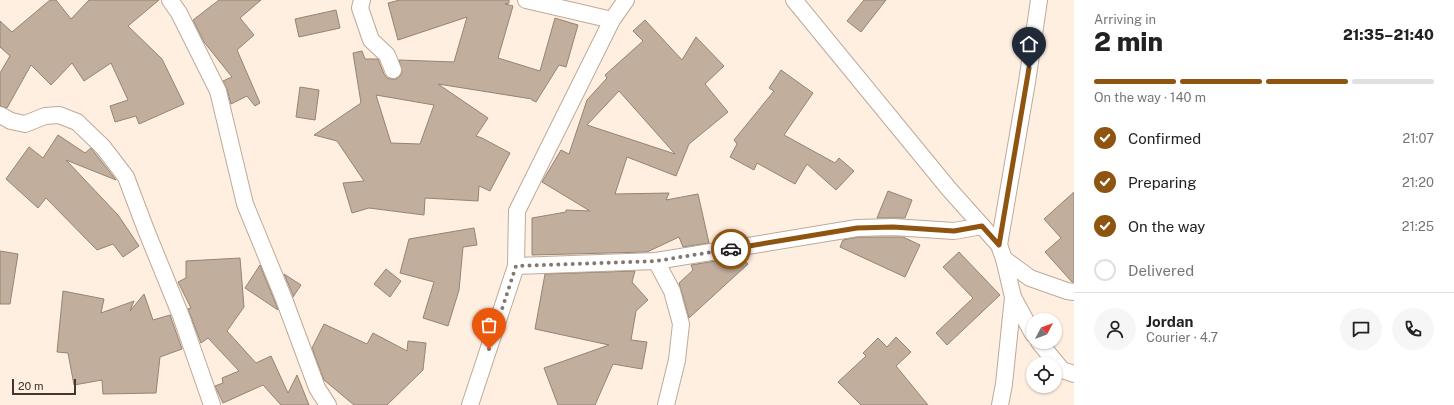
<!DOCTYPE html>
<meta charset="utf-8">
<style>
body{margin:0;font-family:"Public Sans",sans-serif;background:#f6f6f6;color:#222;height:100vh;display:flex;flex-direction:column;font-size:15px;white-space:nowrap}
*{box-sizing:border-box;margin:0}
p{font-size:13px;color:#767676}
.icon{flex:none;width:22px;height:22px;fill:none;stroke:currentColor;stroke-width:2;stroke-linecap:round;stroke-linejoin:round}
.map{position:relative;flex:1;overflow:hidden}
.drawer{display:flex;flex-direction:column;background:#fff;width:380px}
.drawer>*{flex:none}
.needle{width:26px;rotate:49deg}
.fabs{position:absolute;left:1026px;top:313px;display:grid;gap:8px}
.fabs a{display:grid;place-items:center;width:36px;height:36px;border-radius:50%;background:#fff;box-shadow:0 1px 3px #0004;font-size:20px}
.scale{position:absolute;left:12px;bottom:10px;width:64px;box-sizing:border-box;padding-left:4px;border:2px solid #403831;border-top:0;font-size:11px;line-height:14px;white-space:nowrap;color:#403831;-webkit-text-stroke:3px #ffefe1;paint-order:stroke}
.pin{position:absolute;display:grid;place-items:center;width:34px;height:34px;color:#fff;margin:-41px -17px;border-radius:50% 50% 50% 0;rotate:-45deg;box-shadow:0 0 4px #0007}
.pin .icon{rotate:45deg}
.courier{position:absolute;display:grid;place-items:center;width:40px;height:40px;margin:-20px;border:3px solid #8f5410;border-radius:50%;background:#fff;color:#222;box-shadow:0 1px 5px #0007}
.head em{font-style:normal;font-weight:800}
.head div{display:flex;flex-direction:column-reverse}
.head{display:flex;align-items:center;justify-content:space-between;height:68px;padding:0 20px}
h1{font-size:26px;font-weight:800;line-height:30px}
.bar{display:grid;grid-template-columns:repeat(4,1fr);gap:6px 4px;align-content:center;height:48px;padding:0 20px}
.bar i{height:5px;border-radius:3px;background:#e0e0e0}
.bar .active{background:#8f5410}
.bar p{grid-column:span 4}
.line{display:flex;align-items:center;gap:10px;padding:0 20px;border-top:1px solid #e0e0e0}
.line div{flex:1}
.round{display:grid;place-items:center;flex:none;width:42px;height:42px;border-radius:21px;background:#f6f6f6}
ol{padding:0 20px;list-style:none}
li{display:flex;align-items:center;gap:12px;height:44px}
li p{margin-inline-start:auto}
li .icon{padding:4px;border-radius:50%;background:#8f5410;color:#fff;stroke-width:4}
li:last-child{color:#767676}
li i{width:22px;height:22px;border:2px solid #e0e0e0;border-radius:50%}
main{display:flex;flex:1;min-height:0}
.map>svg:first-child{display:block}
.building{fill:#c1ae9d;stroke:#958373;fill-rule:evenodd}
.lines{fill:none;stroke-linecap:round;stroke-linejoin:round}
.street-casing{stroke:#bdaa99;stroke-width:18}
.street{stroke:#fff;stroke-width:16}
.done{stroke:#83786f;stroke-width:4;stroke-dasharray:0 7.2}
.route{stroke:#8f5410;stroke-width:5}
</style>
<main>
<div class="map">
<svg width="1074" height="405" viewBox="0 0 1074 405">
<rect width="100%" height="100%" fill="#ffefe1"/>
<g class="building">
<polygon points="50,0 56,0 71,19 89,0 159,0 128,26 162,59 184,104 139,124 136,116 115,122 110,106 128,100 111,63 84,81 72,63 51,85 31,65 7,108 0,106 0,73 10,56 0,47 0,21 12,32"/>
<polygon points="219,0 261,0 240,18 254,35 237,50 260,103 255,106 247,96 231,104 227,89 223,81 232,77 204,42 193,20"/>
<path d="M400 0H509V3L505 4 513 6 498 58 540 71 555 18 578 25 566 67 559 65 536 102 532 100V99L438 84 488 118 476 136 482 138 510 153 490 191 479 186 478 201 425 198 424 215 369 208 352 213 343 183 364 181 337 141 314 135 361 103 353 53 362 51 365 59H378L384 74 387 78 392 79H396L400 76 402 72 399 60 454 62 467 17 398 40 388 3ZM376 95 434 105 420 144 391 143Z"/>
<polygon points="864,0 886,0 861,32 847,21"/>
<polygon points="336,10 340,28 299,37 295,19"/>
<path d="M645 20 682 60 696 37 724 66 705 84 728 112 689 144 676 176 627 157 615 194 669 193 666 200 698 194 709 243 683 247 679 237 647 252 532 255V218L566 212V210L590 211 542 182 561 150 569 154 587 100 607 78 605 75 643 41 633 31ZM619 91 675 154 587 125Z"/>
<polygon points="781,70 813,93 784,135 835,163 839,158 854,171 836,190 807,164 795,184 757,163 754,170 730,157 737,144 734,140 774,91 769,88"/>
<polygon points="300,87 319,90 315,120 296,117"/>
<polygon points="58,135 85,153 91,148 116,180 66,160 118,215 139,246 123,257 113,244 97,250 46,198 38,208 6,179 29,147 43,158"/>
<polygon points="888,191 912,200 905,218 877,218"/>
<polygon points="1074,192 1074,282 1072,282 1045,252 1061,238 1044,219"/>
<polygon points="474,228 477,245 463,247 459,290 448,326 423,318 434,282 400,273 409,239"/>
<polygon points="858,237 903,237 920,245 905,277 840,247 843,240"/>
<polygon points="0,251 18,254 10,304 0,304"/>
<polygon points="959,252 1000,295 947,345 936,333 973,298 943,267"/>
<polygon points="741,257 748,264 689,318 679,283 693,270 691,265"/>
<polygon points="240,258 244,307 227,331 256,363 271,356 288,393 297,375 309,405 281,405 263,385 223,403 215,386 223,383 222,378 239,371 208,338 201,343 188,309 191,308 178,282 186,278 186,261"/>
<polygon points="260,265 275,302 278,310 245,288"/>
<polygon points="386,269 401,281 390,297 374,284"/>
<polygon points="635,271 632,282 648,300 636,311 631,340 647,342 642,369 613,364 595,405 558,405 544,368 609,345 535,329 545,274"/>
<polygon points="284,274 301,285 293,297 293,295"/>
<polygon points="63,291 104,299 101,313 134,301 130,311 144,294 153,320 170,315 182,349 160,357 156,393 103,394 102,380 74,385 68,353 57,352"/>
<polygon points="324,324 367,344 373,333 407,351 408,341 426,343 423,370 387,405 354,405 324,380 312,348"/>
<polygon points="896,337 911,352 896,366 928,405 861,405 838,382 866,356 863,353 878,338 887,347"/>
</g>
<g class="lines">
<defs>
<g id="street">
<polyline points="170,0 179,13 218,91 245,204 284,299 317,388 328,405"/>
<polyline points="362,0 360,8 371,40 387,55 393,70"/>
<polyline points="526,0 612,20"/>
<polyline points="794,0 949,189 999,245 1004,259 1013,297 1033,334"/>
<polyline points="0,115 11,121 25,124 45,116 59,115 77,122 103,147 126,177 146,230 181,316 212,405"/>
<polyline points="999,245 1027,82 1039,0"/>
<polyline points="1004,259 1030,278 1067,291 1074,292"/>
<polyline points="656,261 672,291 681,324 677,360 666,405"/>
<polyline points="516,266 656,261 857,228 893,227 954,231 982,226"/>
<polyline points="1039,342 1062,370 1074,374"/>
<polyline points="470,405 516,266 517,211 612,20 626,0"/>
<polyline points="1000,405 1004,384 1013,297"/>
</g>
</defs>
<use href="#street" class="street-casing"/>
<use href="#street" class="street"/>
</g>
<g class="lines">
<polyline class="done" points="489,349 516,266 656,261 731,249"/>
<polyline class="route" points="731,249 857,228 893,227 954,231 982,226 999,245 1029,68"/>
</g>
</svg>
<div class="fabs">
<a><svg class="needle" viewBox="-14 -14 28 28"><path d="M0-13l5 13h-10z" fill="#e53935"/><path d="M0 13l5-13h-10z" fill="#767676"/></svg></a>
<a><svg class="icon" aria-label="locate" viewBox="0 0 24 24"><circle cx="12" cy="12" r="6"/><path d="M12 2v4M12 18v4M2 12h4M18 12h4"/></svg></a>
</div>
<div class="scale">20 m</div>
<div class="pin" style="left:489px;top:349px;background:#ea580c"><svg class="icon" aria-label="bag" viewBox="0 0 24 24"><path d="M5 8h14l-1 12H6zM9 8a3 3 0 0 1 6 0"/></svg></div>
<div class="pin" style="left:1029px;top:68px;background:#1f2937"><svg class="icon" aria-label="home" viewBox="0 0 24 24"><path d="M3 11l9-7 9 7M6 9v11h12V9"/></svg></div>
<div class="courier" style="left:731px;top:249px"><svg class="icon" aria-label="car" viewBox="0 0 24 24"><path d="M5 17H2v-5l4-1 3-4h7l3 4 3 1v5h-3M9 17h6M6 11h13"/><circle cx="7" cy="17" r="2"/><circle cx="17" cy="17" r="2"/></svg></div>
</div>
<section class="drawer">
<div class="head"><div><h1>2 min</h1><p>Arriving in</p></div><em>21:35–21:40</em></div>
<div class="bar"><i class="active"></i><i class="active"></i><i class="active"></i><i></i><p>On the way · 140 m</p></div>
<ol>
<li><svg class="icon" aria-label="check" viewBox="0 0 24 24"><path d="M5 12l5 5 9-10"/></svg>Confirmed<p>21:07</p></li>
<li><svg class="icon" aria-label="check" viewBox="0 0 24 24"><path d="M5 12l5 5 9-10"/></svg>Preparing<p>21:20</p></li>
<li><svg class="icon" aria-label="check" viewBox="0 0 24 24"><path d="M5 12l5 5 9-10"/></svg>On the way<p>21:25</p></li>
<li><i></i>Delivered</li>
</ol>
<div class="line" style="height:72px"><a class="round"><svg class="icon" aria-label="person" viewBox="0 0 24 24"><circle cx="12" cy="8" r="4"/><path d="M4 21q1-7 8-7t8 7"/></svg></a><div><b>Jordan</b><p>Courier · 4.7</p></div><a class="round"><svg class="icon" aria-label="chat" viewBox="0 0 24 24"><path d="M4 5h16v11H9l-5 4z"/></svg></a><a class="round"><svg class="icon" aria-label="phone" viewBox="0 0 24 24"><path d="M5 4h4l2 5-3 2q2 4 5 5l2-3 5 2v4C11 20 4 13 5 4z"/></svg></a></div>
</section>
</main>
